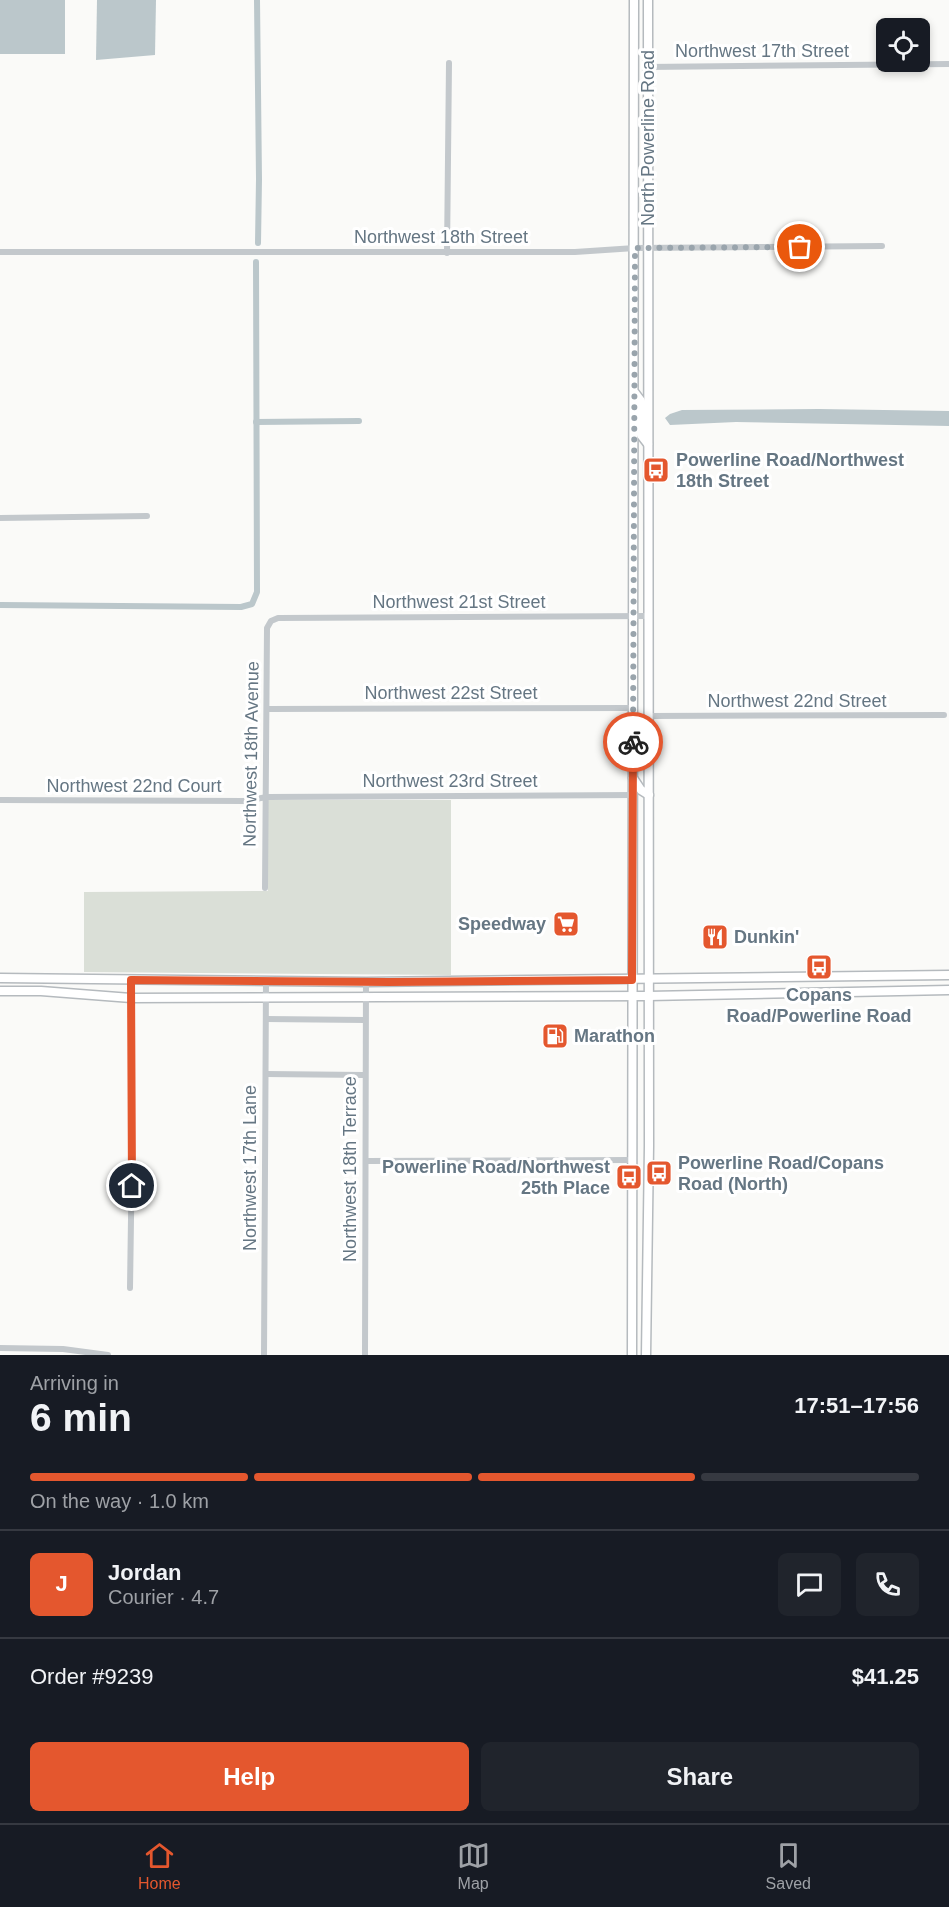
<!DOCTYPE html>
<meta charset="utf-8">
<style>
body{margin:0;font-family:Arial,sans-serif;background:#20242c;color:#f1f3f6;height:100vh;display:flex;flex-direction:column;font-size:22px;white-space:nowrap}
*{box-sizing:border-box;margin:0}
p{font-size:20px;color:#9ea1a6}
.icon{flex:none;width:33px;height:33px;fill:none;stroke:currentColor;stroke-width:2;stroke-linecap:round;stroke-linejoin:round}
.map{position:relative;height:1355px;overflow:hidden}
.drawer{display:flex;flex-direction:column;background:#171b24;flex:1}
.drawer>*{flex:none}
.tools{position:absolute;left:876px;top:18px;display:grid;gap:12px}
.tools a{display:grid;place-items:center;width:54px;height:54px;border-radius:9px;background:#171b24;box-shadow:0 3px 9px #0003;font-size:30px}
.pin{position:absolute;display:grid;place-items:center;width:51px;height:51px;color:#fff;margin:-26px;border:3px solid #fff;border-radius:50%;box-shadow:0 2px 6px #0007}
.courier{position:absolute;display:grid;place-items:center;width:60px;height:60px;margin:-30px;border:4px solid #e4572e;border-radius:50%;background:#fff;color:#222;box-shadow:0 2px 8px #0007}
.overview em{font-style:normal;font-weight:700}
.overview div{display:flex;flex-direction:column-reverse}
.overview{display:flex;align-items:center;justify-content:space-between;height:102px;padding:0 30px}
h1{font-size:39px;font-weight:700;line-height:45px}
.bar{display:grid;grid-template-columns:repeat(4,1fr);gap:9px 6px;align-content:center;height:72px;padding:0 30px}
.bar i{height:8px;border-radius:4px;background:#363941}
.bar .active{background:#e4572e}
.bar p{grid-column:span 4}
.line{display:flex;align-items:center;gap:15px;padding:0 30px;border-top:2px solid #363941}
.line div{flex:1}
.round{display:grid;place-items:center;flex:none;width:63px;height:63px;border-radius:9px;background:#20242c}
.primary-button{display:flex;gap:12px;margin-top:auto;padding:12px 30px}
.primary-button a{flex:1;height:69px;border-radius:9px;background:#e4572e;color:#fff;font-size:24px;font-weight:700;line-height:69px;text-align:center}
.primary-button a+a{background:#20242c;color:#f1f3f6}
.tab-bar{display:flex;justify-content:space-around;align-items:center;height:84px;border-top:2px solid #363941;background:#171b24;font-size:16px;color:#9ea1a6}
.tab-bar a{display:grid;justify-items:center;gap:3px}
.tab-bar .active{color:#e4572e}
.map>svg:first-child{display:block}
.green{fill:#dadfd7}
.water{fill:#bbc7cb}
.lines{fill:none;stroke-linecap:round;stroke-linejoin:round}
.canal{stroke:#bbc7cb;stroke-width:6}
.major-casing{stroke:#b5babe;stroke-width:11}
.minor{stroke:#c3c8cc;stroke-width:6}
.major{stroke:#fff;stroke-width:8}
.done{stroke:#99a4ac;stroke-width:6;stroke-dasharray:0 10.8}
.route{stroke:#e4572e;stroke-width:8}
.labels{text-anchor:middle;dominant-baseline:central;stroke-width:6;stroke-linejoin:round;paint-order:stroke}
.street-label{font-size:18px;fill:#657683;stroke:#fff}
.poi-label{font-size:18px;font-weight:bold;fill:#657683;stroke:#fff;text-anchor:start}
</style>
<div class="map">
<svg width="949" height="1355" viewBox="0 0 949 1355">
<rect width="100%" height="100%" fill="#fafaf8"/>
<polygon class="green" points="268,800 451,800 451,975 84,972 84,892 268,891"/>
<g class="water">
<rect x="0" y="0" width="65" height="54"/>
<polygon points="97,0 156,0 155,55 96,60"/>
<polygon points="819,409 949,411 949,426 736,422 670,425 665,418 670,414 682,410"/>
</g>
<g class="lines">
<g class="canal">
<polyline points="257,0 259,179 258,243"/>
<polyline points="256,422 359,421"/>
<polyline points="0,605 241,607 252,604 257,592 256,262"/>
</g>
<defs>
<g id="major">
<polyline points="635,393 641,401 641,435 648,444"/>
<polyline points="633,778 641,790 649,795"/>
<polyline points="0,978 366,982 949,975"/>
<polyline points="0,991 41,991 131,998 648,996 949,990"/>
<polyline points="632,1355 634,0"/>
<polyline points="646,1355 649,1146 648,0"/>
</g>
</defs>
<use href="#major" class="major-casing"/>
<g class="minor">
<polyline points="647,67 949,64"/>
<polyline points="0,252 575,252 635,248 882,246"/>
<polyline points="447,253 449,63"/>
<polyline points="0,518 147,516"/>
<polyline points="268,709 633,708"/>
<polyline points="650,716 944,715"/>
<polyline points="0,800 244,801 267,797 633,795"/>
<polyline points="265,888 267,628 271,621 278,618 648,616"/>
<polyline points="266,1019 365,1020"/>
<polyline points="266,1074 364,1075"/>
<polyline points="366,1161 632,1160"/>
<polyline points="130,1288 132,1150 131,980"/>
<polyline points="0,1348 63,1349 108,1355"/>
<polyline points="264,1355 266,982"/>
<polyline points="365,1355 366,982"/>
</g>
<use href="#major" class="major"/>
</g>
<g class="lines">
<polyline class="done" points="633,742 635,248 800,247"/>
<polyline class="route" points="132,1186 131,980 389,982 632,980 633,742"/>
</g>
<defs>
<symbol id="bus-square" viewBox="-11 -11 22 22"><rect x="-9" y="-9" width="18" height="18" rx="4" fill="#e4572e" stroke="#fff"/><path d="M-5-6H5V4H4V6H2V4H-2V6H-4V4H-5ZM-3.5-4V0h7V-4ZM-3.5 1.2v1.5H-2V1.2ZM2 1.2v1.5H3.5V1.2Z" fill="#fff"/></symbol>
<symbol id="supermarket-square" viewBox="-11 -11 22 22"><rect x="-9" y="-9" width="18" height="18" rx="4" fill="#e4572e" stroke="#fff"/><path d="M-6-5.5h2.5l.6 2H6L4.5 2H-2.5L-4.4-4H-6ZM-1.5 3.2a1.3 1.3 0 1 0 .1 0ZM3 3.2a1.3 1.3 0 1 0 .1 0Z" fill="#fff"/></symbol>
<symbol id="restaurant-square" viewBox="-11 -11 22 22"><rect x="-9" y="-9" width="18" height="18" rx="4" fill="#e4572e" stroke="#fff"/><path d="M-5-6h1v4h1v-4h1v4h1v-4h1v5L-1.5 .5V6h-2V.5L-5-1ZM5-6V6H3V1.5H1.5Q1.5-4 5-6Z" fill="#fff"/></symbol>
<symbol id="fuel-square" viewBox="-11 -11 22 22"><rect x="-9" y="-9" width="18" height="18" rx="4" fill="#e4572e" stroke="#fff"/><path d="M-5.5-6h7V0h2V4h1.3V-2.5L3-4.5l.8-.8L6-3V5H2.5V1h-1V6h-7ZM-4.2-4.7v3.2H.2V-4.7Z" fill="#fff"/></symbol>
</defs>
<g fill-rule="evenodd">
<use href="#bus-square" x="641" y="455" width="30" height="30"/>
<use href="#supermarket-square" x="551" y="909" width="30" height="30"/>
<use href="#restaurant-square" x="700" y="922" width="30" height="30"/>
<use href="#bus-square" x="804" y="952" width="30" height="30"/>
<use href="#fuel-square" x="540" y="1021" width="30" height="30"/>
<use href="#bus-square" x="644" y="1158" width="30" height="30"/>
<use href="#bus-square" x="614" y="1162" width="30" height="30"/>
</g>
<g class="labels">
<g class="street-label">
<text x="762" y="51">Northwest 17th Street</text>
<text transform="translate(648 138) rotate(-90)">North Powerline Road</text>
<text x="441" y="237">Northwest 18th Street</text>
<text x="459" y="602">Northwest 21st Street</text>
<text x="451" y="693">Northwest 22st Street</text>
<text x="797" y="701">Northwest 22nd Street</text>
<text transform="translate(251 754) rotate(-89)">Northwest 18th Avenue</text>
<text x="450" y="781">Northwest 23rd Street</text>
<text x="134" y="786">Northwest 22nd Court</text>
<text transform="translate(250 1168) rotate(-90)">Northwest 17th Lane</text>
<text transform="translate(350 1169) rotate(-90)">Northwest 18th Terrace</text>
</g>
<g class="poi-label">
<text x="676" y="460">Powerline Road/Northwest<tspan x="676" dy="21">18th Street</tspan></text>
<text x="546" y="924" text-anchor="end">Speedway</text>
<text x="734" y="937">Dunkin'</text>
<text x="819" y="995" text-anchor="middle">Copans<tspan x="819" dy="21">Road/Powerline Road</tspan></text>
<text x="574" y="1036">Marathon</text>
<text x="678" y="1163">Powerline Road/Copans<tspan x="678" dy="21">Road (North)</tspan></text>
<text x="610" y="1167" text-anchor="end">Powerline Road/Northwest<tspan x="610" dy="21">25th Place</tspan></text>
</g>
</g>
</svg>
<div class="tools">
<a><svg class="icon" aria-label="locate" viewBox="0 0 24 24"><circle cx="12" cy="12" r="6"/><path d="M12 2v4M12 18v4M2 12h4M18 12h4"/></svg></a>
</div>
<div class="pin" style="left:800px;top:247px;background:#ea580c"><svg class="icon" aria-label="bag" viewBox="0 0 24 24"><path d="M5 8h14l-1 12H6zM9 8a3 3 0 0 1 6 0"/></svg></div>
<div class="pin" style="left:132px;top:1186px;background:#1f2937"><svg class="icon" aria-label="home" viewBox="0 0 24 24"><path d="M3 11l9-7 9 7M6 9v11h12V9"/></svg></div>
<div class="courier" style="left:633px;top:742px"><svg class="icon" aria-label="bike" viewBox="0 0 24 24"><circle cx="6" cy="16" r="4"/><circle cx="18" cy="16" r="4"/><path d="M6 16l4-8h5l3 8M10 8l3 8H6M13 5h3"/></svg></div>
</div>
<section class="drawer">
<div class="overview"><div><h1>6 min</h1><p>Arriving in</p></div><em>17:51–17:56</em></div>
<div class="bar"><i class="active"></i><i class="active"></i><i class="active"></i><i></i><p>On the way · 1.0 km</p></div>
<div class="line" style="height:108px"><b class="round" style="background:#e4572e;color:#fff">J</b><div><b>Jordan</b><p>Courier · 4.7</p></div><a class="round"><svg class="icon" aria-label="chat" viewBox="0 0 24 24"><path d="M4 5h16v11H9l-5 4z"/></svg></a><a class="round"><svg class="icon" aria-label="phone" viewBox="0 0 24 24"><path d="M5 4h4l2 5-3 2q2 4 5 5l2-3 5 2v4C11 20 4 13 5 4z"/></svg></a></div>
<div class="line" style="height:78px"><div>Order #9239</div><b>$41.25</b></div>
<div class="primary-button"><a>Help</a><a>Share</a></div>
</section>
<nav class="tab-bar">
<a class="active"><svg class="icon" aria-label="home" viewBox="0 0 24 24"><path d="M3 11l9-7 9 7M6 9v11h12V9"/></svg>Home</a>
<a><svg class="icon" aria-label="map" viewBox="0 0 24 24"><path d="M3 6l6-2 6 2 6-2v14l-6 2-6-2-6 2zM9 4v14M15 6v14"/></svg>Map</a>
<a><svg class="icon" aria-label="saved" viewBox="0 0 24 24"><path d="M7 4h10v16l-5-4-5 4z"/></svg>Saved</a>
</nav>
